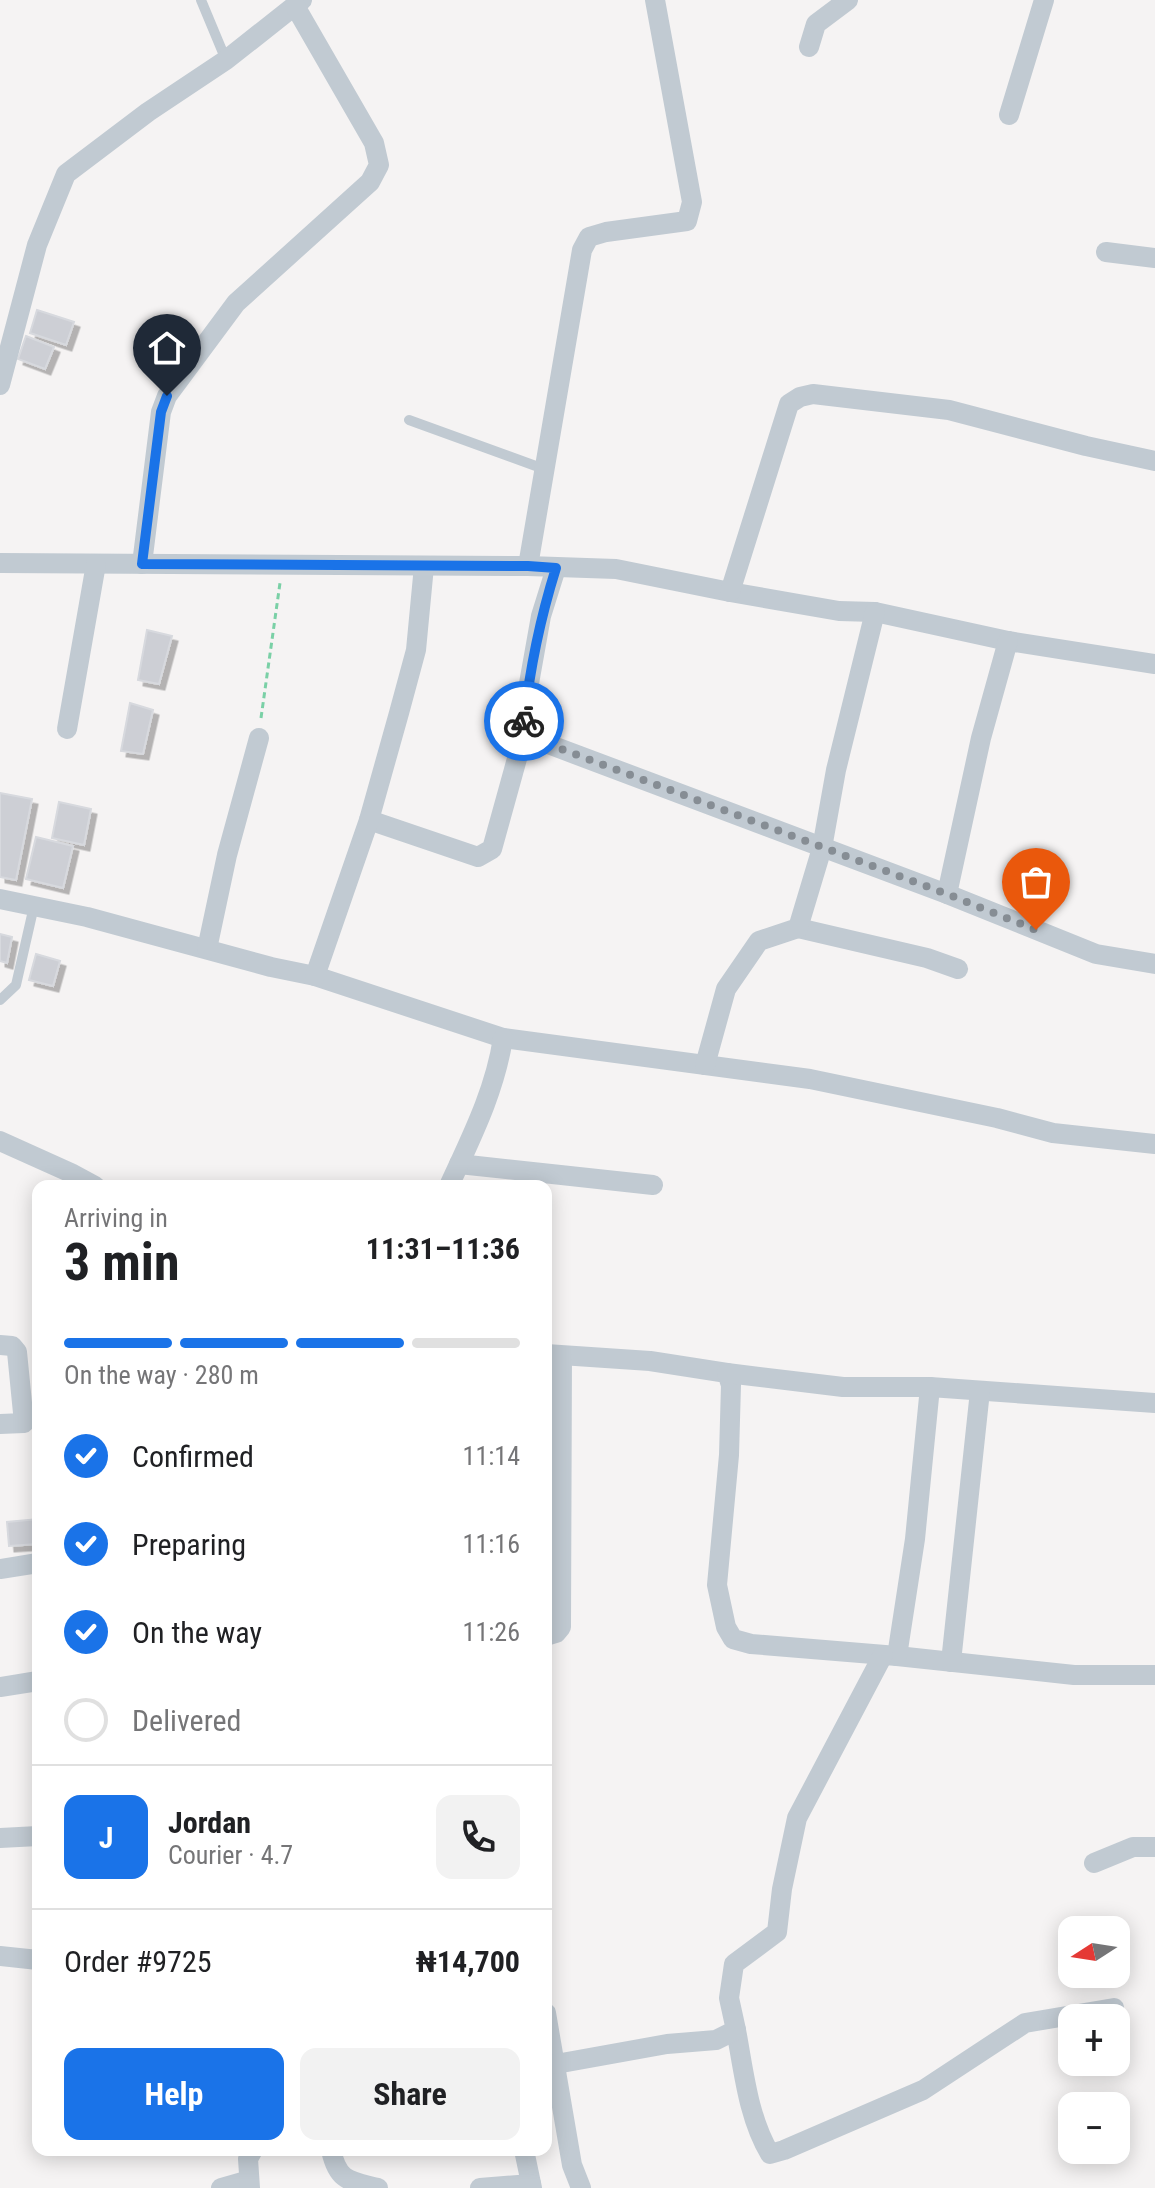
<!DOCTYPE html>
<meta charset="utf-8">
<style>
body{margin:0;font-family:"Roboto Condensed",sans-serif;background:#f2f2f2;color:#202124;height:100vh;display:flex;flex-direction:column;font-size:30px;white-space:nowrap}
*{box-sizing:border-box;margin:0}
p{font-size:26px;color:#757577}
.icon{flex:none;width:44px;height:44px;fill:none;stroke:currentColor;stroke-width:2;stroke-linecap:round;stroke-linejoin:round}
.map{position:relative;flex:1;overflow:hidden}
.side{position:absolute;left:32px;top:1180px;width:520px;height:976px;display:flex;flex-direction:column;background:#fff;border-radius:16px;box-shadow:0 4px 20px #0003}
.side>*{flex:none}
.needle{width:52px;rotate:258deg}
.tools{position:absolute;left:1058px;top:1916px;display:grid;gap:16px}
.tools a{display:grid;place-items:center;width:72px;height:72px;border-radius:16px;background:#fff;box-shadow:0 4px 20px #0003;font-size:40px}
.pin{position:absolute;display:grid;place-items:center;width:68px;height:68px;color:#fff;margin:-82px -34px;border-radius:50% 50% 50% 0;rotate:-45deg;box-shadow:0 0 8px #0007}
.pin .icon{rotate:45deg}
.courier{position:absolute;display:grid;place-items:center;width:80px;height:80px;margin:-40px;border:6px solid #1a73e8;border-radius:50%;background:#fff;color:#222;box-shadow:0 2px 10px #0007}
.headline em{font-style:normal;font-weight:700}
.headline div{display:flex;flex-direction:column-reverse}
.headline{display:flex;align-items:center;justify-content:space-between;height:136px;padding:0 32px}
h1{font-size:52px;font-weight:700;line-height:60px}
.bar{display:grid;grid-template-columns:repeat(4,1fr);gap:12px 8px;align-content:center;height:96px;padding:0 32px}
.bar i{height:10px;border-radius:6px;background:#e0e0e0}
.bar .selected{background:#1a73e8}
.bar p{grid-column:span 4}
.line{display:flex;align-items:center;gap:20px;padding:0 32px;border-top:2px solid #e0e0e0}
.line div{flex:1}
.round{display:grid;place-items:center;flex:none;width:84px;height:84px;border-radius:16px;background:#f2f2f2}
ol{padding:0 32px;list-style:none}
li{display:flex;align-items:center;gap:24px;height:88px}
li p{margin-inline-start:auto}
li .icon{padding:8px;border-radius:50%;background:#1a73e8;color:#fff;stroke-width:4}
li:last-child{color:#757577}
li i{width:44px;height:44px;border:4px solid #e0e0e0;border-radius:50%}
.button{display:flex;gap:16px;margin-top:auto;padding:16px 32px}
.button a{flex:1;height:92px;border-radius:16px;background:#1a73e8;color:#fff;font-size:32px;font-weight:700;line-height:92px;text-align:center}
.button a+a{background:#f2f2f2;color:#202124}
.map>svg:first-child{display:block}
.building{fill:#cdcfd5;stroke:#d7d9de;stroke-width:2;filter:url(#shadow)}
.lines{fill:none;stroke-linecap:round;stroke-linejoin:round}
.path{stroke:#7ad0a6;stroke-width:3;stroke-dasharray:6 4;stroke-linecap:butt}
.service{stroke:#c1cad2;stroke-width:10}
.minor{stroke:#c1cad2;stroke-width:20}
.done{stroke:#868d94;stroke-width:8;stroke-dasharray:0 14.4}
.route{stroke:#1a73e8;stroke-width:10}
</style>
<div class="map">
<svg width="1155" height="2188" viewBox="0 0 1155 2188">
<defs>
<filter id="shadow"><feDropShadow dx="5.5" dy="5.5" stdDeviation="0" flood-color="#0004"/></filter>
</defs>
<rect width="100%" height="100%" fill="#f5f3f3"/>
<g class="building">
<polygon points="37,310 74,322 66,345 30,333"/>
<polygon points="26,336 54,347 45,369 18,359"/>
<polygon points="147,630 172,636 159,684 138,680"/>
<polygon points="130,703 153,710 143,754 121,751"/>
<polygon points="0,793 32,799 16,880 0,877"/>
<polygon points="59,802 91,809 84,845 52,838"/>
<polygon points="36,837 73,846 63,888 26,879"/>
<polygon points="0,934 12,937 7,963 0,961"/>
<polygon points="36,954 60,961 53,986 29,980"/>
<polygon points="38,1519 38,1544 9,1546 7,1522"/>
</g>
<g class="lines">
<polyline class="path" points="261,718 280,583"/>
<g class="service">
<polyline points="201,0 226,60"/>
<polyline points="409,420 544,469"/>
<polyline points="0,1000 16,985 34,906"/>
</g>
<g class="minor">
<polyline points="809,47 816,24 848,0"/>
<polyline points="1009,115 1044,0"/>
<polyline points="1106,252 1155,258"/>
<polyline points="0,385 37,245 66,174 148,112 226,60 302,0"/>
<polyline points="0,563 528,566 616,569 730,592 839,611 875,612 1008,641 1155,664"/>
<polyline points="142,564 161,412 167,396 236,303 370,182 379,165 374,143 295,6"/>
<polyline points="528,566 582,250 589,237 606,232 687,221 692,202 655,0"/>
<polyline points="730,592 789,404 800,397 813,394 949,410 1086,446 1155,461"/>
<polyline points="67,729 96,564"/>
<polyline points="523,737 548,744 947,894 1096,954 1155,964"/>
<polyline points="369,820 478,857 492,849 523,737 528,689 541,616 556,568"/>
<polyline points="947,894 981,738 1008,641"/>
<polyline points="0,899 87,917 271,967 315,976 503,1038 810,1079 997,1118 1053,1133 1155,1144"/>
<polyline points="798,928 927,958 958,969"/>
<polyline points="207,949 227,855 259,738"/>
<polyline points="315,976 369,820 399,713 416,650 424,566"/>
<polyline points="705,1065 726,989 759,941 798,928 822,848 836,770 875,612"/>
<polyline points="0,1141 71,1173 95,1186"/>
<polyline points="459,1164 653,1185"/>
<path d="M449 1186C471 1138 495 1091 503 1038"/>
<polyline points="0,1345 12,1346 17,1352 24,1423 0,1424"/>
<polyline points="546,1354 650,1361 727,1373 731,1385 729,1455 717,1585 726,1627 733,1639 751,1644 897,1656 1074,1675 1155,1675"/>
<polyline points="727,1373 843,1387 930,1387 1155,1403"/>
<polyline points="0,1569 38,1563"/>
<polyline points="546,1636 556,1633 561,1627 562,1356"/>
<polyline points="897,1656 915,1539 930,1387"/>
<polyline points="951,1662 980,1391"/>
<polyline points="0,1687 38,1681"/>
<polyline points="0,1838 38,1836"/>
<polyline points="1094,1863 1133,1847 1155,1847"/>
<polyline points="0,1956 38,1960"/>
<polyline points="546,2013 572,2165 581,2188"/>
<path d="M736 2030C744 2072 748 2117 770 2154L784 2150 923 2090 1025 2023 1114 2008"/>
<polyline points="556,2064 667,2044 716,2040 736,2030 729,1998 734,1964 777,1932 782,1889 797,1818 883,1655"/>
<path d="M331 2150C338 2182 350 2181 378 2188"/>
<polyline points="524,2150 532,2188"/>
<polyline points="221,2188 249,2180"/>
<polyline points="250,2188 248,2159 253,2150"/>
<polyline points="480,2188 531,2184"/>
</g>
</g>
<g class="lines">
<polyline class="done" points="524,721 523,737 548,744 947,894 1036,930"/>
<path class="route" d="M167 396 161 412 142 564 528 566 556 568C540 619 530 667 524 721"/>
</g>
</svg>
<div class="tools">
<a><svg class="needle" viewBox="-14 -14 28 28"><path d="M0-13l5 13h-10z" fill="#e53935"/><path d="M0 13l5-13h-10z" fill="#757577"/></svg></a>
<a>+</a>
<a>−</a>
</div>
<div class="pin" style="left:1036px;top:930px;background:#ea580c"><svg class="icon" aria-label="bag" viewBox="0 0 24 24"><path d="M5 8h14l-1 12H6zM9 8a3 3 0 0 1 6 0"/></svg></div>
<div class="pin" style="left:167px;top:396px;background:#1f2937"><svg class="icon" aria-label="home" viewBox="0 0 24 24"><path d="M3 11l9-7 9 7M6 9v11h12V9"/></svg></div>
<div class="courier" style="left:524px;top:721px"><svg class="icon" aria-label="bike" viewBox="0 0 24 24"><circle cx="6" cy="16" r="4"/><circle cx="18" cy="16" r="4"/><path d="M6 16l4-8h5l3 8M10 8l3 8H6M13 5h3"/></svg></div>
<section class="side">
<div class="headline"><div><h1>3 min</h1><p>Arriving in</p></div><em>11:31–11:36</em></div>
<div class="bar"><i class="selected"></i><i class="selected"></i><i class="selected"></i><i></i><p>On the way · 280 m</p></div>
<ol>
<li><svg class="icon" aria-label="check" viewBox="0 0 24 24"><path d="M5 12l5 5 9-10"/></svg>Confirmed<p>11:14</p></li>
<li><svg class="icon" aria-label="check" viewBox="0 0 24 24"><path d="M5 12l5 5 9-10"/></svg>Preparing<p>11:16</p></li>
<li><svg class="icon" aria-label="check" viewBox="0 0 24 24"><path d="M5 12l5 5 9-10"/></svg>On the way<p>11:26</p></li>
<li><i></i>Delivered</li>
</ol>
<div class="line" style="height:144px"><b class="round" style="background:#1a73e8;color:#fff">J</b><div><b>Jordan</b><p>Courier · 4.7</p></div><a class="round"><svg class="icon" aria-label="phone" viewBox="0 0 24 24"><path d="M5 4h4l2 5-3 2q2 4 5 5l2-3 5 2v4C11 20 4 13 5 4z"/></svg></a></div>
<div class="line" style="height:104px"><div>Order #9725</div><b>₦14,700</b></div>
<div class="button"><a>Help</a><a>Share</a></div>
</section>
</div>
